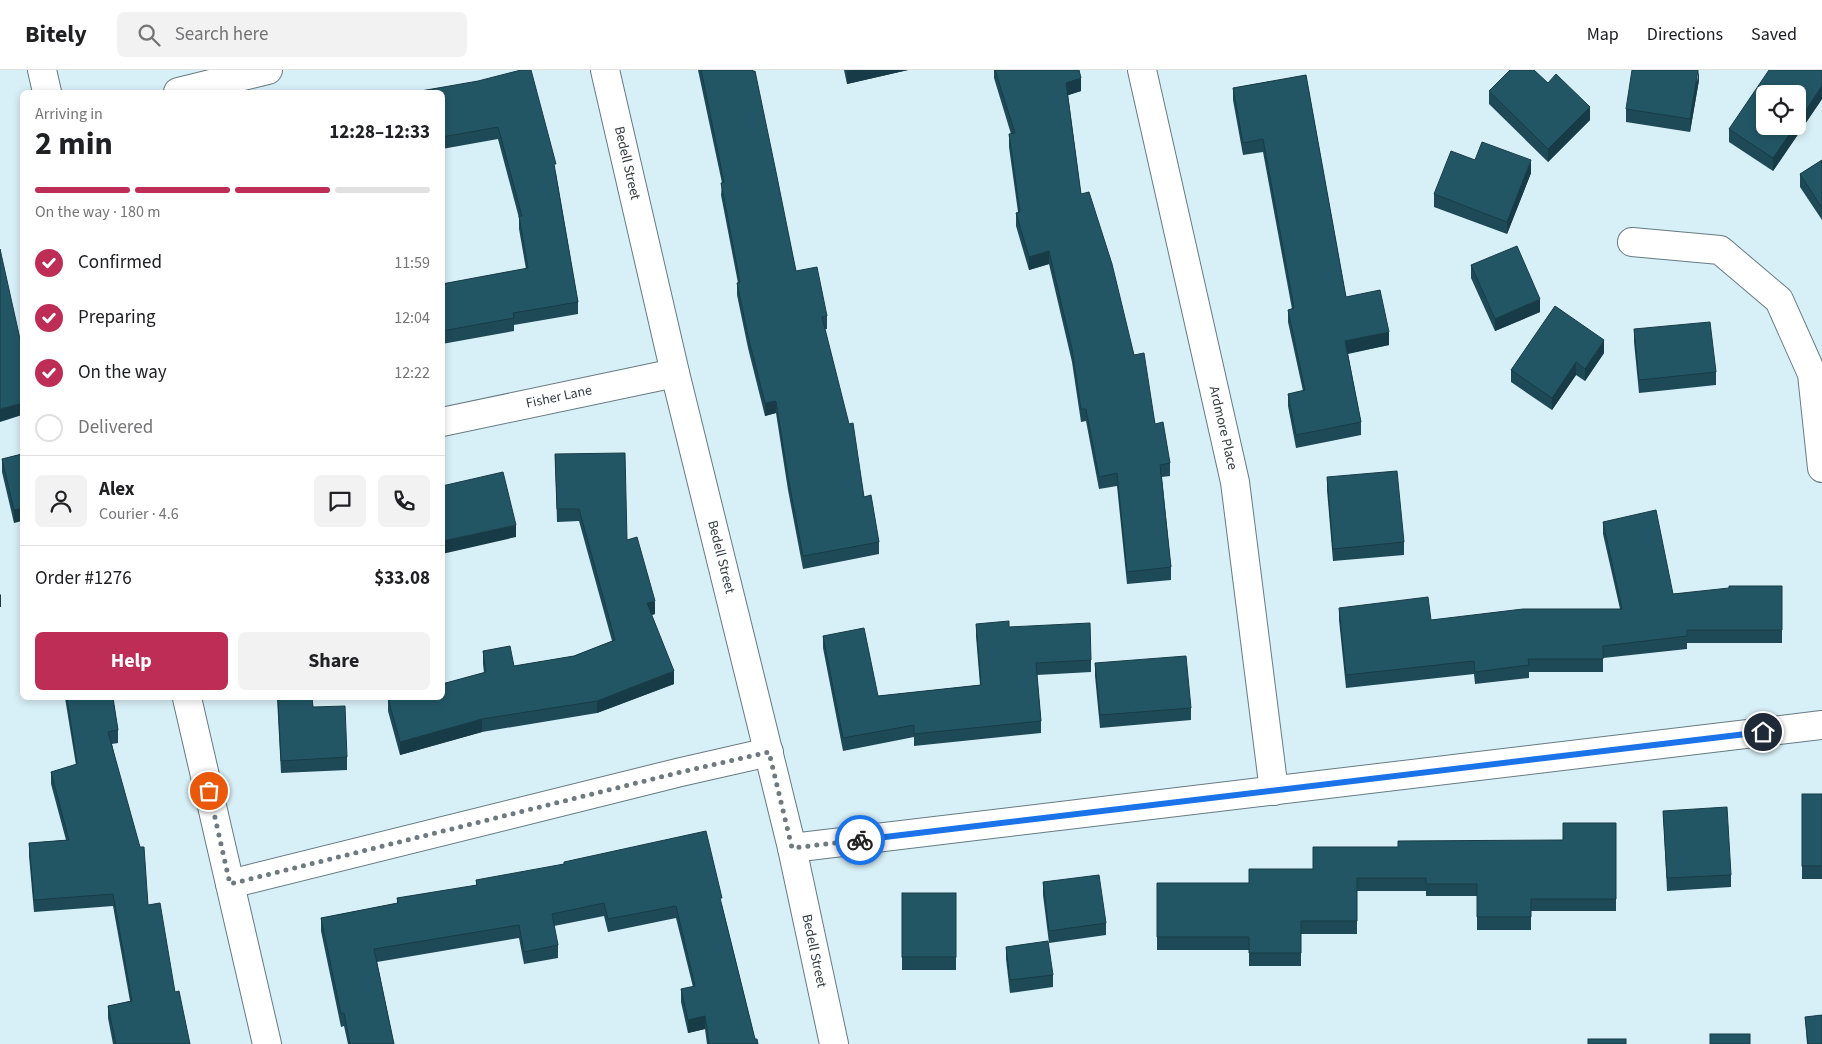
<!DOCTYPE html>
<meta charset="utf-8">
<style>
body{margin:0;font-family:"Source Sans 3",sans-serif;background:#f2f2f2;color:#202124;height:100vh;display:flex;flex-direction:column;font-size:19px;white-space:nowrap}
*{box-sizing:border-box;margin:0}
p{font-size:16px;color:#757577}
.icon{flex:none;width:28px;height:28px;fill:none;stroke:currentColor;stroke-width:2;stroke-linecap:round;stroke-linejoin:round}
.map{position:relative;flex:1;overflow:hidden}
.panel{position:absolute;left:20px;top:20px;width:425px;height:610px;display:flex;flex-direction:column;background:#fff;border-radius:8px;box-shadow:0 2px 8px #0003}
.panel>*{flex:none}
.controls{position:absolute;left:1756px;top:15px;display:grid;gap:10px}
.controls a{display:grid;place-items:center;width:50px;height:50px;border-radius:8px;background:#fff;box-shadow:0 2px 8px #0003;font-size:25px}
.pin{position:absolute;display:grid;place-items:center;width:42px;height:42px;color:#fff;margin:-21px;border:2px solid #fff;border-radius:50%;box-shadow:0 1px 5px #0007}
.courier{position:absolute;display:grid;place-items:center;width:50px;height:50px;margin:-25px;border:4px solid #1a73e8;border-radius:50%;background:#fff;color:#222;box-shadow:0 1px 6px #0007}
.overview em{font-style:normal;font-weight:700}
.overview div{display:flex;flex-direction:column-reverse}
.overview{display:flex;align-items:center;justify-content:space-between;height:85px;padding:0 15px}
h1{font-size:32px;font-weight:700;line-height:38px}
.bar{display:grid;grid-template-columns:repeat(4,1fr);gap:8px 5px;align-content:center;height:60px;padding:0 15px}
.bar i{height:6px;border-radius:4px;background:#e0e0e0}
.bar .current{background:#bd2d55}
.bar p{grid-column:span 4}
.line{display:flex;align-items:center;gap:12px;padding:0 15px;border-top:1px solid #e0e0e0}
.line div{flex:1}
.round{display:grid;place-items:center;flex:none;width:52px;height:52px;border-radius:8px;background:#f2f2f2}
ol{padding:0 15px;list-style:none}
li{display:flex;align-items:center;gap:15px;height:55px}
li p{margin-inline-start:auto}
li .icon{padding:5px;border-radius:50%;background:#bd2d55;color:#fff;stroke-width:4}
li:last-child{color:#757577}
li i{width:28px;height:28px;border:2px solid #e0e0e0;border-radius:50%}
.primary-button{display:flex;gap:10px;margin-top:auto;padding:10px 15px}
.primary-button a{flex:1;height:58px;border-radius:8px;background:#bd2d55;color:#fff;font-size:20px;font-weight:700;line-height:58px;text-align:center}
.primary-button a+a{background:#f2f2f2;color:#202124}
header{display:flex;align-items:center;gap:30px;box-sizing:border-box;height:70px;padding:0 25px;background:#fff;border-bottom:1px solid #e0e0e0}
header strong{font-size:24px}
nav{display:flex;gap:28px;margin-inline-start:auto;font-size:18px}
.search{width:350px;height:45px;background:#f2f2f2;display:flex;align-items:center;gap:12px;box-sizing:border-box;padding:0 18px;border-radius:8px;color:#757577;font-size:19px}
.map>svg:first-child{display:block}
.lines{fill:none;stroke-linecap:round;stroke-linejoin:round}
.street-casing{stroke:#667b83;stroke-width:30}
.street{stroke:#fff;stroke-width:28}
.wall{fill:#1e4a57}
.shaded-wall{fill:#183c47}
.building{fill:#235665;stroke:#183c47}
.done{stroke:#6d7b80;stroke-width:5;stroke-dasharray:0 9}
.route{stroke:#1a73e8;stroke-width:6}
.labels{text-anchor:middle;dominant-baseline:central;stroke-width:5;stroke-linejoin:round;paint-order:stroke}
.street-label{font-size:14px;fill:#343d40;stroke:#fff}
</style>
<header>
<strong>Bitely</strong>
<div class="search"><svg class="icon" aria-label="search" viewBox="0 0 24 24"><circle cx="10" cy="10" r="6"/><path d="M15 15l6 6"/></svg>Search here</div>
<nav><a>Map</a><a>Directions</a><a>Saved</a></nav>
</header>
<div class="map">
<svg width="1822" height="974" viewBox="0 0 1822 974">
<rect width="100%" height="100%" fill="#d7eff7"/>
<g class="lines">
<defs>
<g id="street">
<polyline points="42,0 47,22"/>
<polyline points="605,0 675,303 792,778 834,974"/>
<polyline points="1142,0 1235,412 1274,721"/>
<polyline points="178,22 268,0"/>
<polyline points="1632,172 1720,180 1779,230 1812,304 1822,398"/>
<polyline points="442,352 675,303"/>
<polyline points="187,628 267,974"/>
<polyline points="792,778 1822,655"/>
<polyline points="230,814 681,702 769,682"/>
</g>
</defs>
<use href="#street" class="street-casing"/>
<use href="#street" class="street"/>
</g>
<g class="wall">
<polygon points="698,0 753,0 796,201 827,246 827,259 825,259 864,427 879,472 879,484 803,499 788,420 776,343 765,346 748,278 737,225 737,213 738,213 721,125 722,113"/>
<polygon points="844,0 908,0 847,14"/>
<polygon points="994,0 1079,0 1081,21 1068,25 1081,124 1134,285 1155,354 1170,393 1170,406 1162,407 1171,497 1171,510 1127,514 1117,416 1099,419 1086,351 1081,352 1072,292 1049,194 1029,200 1016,156 1016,143 1018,142 1009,77 1009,64 1011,64 994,8"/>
<polygon points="1822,0 1822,29 1773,101 1729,72 1729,59"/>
<polygon points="1306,5 1346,227 1389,275 1348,284 1361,352 1361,365 1296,378 1288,336 1288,324 1303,321 1288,252 1288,240 1292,239 1263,82 1243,85 1233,30 1233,18"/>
<polygon points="1699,10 1690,62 1626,52 1626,39"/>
<polygon points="478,11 556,104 578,232 578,244 514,255 514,261 442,274 442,214 526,199 519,159 519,148 498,69 442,79 442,22"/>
<polygon points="1548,13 1590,50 1548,92 1489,34 1489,21"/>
<polygon points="1475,90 1531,103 1507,164 1434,137 1434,124"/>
<polygon points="1822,90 1822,150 1800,117 1800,104"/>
<polygon points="1471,195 1540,242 1495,261 1471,208"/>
<polygon points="1634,259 1716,302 1716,315 1639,323 1634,272"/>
<polygon points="1604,283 1585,311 1576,305 1552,340 1511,312 1511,300"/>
<polygon points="22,384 14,453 2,402 2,389"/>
<polygon points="555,384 627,470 655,544 651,545 674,614 597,643 482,662 400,685 388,641 388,628 484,603 483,594 483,581 514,596 574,586 612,571 579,451 557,452"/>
<polygon points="1327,407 1404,472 1404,485 1333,491 1327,420"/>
<polygon points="1603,452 1673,524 1782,516 1782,573 1687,573 1687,579 1603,588 1603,602 1529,602 1529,608 1475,614 1474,604 1346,618 1339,550 1339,538 1431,550 1620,539 1603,464"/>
<polygon points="976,554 1009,557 1091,590 1091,602 1037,605 1041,651 1041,663 914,676 914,667 843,681 823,578 823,566 878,626 980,615 976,566"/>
<polygon points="1095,593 1191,638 1191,650 1100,658 1095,606"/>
<polygon points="65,628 113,628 118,660 118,673 112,674 148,835 175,922 190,974 113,974 108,948 108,936 130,931 113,836 34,842 29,786 29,773 66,770 51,714 51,702 76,695"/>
<polygon points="277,628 312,628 313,637 347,687 347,700 281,703"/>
<rect x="1802" y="724" width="20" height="85"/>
<polygon points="1663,741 1731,805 1731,817 1667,821"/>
<polygon points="1616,753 1616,841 1531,841 1531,860 1477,860 1477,826 1426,826 1426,821 1357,821 1357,864 1301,864 1301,896 1249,896 1249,880 1157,880 1157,813 1249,813 1313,799 1398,777 1563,770"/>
<polygon points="476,810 722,835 755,969 758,974 707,974 705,959 688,963 681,932 681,919 693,917 676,848 608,862 604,846 554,856 558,875 558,888 524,894 519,868 377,892 394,974 348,974 344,956 341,957 321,861 321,848 397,833 397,828 476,816"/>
<polygon points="1043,812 1106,853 1106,865 1049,873 1043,825"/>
<rect x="902" y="823" width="54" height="77"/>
<polygon points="1006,877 1053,905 1053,917 1010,923 1006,889"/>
<polygon points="1805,947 1822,974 1807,974"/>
</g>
<g class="shaded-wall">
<polygon points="853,0 908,0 847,14 847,1"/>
<polygon points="1699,0 1699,10 1690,62 1690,49"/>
<polygon points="1081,8 1081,21 1066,26 1066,13"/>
<polygon points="1822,16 1822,29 1773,101 1773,88 1795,56 1798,56 1798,52"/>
<polygon points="1590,37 1590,50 1548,92 1548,79"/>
<polygon points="1531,90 1531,103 1507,164 1507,152"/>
<polygon points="1049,181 1049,194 1029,200 1029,187"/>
<polygon points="1540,229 1540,242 1495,261 1495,249"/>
<polygon points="1389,262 1389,275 1345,284 1345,271"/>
<polygon points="1604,270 1604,283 1585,311 1585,299"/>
<polygon points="1576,292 1576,305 1552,340 1552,328"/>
<polygon points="776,331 776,343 765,346 765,333"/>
<polygon points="22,333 22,345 0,352 0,339"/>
<polygon points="22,438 22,451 14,453 14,440"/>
<polygon points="516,455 516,467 442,484 442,471"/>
<polygon points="1,524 1,537 0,537 0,525"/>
<polygon points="655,531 655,544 647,546 647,533"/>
<polygon points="674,601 674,614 597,643 597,631"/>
<polygon points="482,649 482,662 400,685 400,672"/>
<polygon points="705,946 705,959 688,963 688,950"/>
</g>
<g class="building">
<polygon points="521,0 531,0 556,94 554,94 578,232 513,243 514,248 442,261 442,214 528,198 519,146 522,146 498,57 442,67 442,22 415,22 478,11"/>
<polygon points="701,0 753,0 753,2 755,1 776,102 796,201 817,197 827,246 822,247 849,354 853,353 864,427 871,425 879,472 803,486 788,407 776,331 765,333 748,266 737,213 740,212 721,113 724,112"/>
<polygon points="995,0 1079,0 1081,8 1066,13 1081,124 1089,122 1112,194 1134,285 1144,283 1155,354 1163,352 1170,393 1160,395 1171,497 1127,502 1117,403 1099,407 1086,339 1081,339 1072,279 1049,181 1029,187 1016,143 1020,142 1009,64 1015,63"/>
<polygon points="1510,0 1534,0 1548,13 1556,4 1590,37 1548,79 1489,21"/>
<polygon points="1632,0 1698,0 1690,49 1626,39"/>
<polygon points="1769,0 1822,0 1822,16 1798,52 1798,24 1765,24 1765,56 1795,56 1773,88 1729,59"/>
<polygon points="1306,5 1346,227 1380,220 1389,262 1345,271 1361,352 1296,365 1288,324 1305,320 1288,240 1294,238 1263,69 1243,73 1233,18"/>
<polygon points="1482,72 1531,90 1507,152 1434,124 1451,81 1475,90"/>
<polygon points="1822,90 1822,138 1800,104"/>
<polygon points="1517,176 1540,229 1495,249 1471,195"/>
<polygon points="0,179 22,278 22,333 0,339"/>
<polygon points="1555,236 1604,270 1585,299 1576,292 1552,328 1511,300"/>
<polygon points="1710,252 1716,302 1639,310 1634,259"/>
<polygon points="625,383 627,470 637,467 655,531 647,533 674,601 597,631 482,649 400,672 388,628 442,628 442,614 486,602 483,581 510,576 514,596 574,586 615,570 579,439 557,439 555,384"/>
<polygon points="22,384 22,438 14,440 2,389"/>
<polygon points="1397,401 1404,472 1333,479 1327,407"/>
<polygon points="503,402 516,455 442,471 442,416"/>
<polygon points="1656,440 1673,524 1729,518 1729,516 1782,516 1782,560 1687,560 1687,566 1603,576 1603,589 1528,589 1529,595 1475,602 1474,591 1346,605 1339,538 1428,527 1431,550 1523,539 1622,539 1603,452"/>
<polygon points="1009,551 1009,557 1090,553 1091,590 1036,593 1041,651 914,664 914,655 843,668 823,566 864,558 878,626 981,615 976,554"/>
<polygon points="1186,586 1191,638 1100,645 1095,593"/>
<polygon points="67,628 113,628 118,660 108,662 140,777 144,777 148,835 160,833 175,922 179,921 190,974 116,974 108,936 132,931 113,824 34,830 29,773 69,770 51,702 77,694"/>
<polygon points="278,628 312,628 313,637 345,636 347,687 281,691"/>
<rect x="1802" y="724" width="20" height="72"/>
<polygon points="1727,737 1731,805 1667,808 1663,741"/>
<polygon points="1563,753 1616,753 1616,829 1531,829 1531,847 1477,847 1477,814 1426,814 1426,808 1357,808 1357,851 1301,851 1301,883 1249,883 1249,867 1157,867 1157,813 1249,813 1249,799 1313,799 1313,777 1398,777 1398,771 1563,770"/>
<polygon points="706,761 722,828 720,828 755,969 757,969 758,974 709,974 705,946 688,950 681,919 695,916 676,836 608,849 604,833 552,844 558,875 524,882 519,855 374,879 394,974 350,974 344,943 341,944 321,848 398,833 397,828 477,815 476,810 564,794 564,792"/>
<polygon points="1099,805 1106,853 1049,861 1043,812"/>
<rect x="902" y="823" width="54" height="64"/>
<polygon points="1048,871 1053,905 1010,910 1006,877"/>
<polygon points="1822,945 1822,974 1808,974 1805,947"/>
<rect x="1710" y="964" width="40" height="10"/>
<rect x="1588" y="969" width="38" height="5"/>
</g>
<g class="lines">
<polyline class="done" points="209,721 230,814 681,702 769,682 792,778 860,770"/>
<polyline class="route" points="860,770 1763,662"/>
</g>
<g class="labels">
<g class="street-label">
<text transform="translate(627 93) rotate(77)">Bedell Street</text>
<text transform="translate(559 327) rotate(-12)">Fisher Lane</text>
<text transform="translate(1223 358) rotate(77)">Ardmore Place</text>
<text transform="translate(721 487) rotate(76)">Bedell Street</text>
<text transform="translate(814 881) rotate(78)">Bedell Street</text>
</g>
</g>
</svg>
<div class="controls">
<a><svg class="icon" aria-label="locate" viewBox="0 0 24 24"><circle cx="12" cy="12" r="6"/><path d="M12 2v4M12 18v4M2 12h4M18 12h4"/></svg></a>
</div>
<div class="pin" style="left:209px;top:721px;background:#ea580c"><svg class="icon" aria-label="bag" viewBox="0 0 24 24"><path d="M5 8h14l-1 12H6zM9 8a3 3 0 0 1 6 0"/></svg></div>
<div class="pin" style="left:1763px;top:662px;background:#1f2937"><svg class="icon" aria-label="home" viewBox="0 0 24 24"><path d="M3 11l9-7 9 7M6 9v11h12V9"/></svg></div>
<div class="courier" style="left:860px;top:770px"><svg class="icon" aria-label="bike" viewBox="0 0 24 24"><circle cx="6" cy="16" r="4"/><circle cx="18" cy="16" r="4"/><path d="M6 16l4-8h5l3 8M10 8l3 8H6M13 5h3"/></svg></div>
<section class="panel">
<div class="overview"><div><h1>2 min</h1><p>Arriving in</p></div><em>12:28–12:33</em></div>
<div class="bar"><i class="current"></i><i class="current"></i><i class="current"></i><i></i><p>On the way · 180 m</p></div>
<ol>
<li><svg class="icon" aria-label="check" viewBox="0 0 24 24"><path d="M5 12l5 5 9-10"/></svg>Confirmed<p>11:59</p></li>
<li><svg class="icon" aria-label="check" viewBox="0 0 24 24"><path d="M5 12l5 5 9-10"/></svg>Preparing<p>12:04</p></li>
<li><svg class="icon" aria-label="check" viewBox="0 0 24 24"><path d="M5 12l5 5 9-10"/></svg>On the way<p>12:22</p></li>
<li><i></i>Delivered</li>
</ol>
<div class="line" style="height:90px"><a class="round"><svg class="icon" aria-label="person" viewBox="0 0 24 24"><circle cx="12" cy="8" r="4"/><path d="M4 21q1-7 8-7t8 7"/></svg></a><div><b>Alex</b><p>Courier · 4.6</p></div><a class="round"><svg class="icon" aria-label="chat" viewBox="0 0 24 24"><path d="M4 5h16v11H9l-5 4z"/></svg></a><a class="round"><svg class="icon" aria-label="phone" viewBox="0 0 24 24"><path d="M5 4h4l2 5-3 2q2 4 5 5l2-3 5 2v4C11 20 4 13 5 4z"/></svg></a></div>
<div class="line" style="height:65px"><div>Order #1276</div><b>$33.08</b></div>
<div class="primary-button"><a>Help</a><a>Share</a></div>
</section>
</div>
